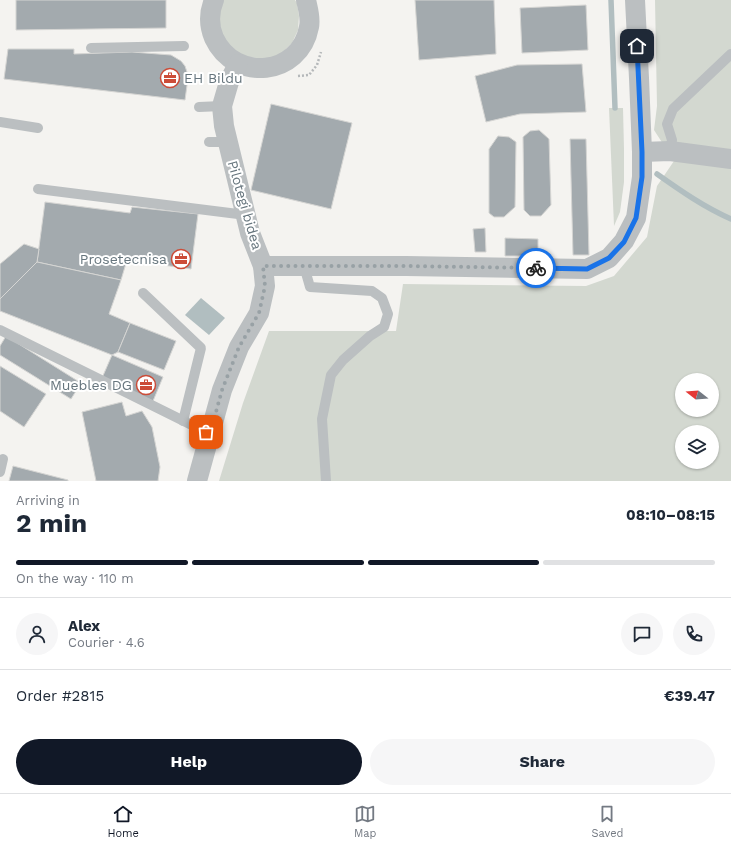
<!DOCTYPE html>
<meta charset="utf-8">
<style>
body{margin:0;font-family:"Work Sans",sans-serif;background:#f6f6f7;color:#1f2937;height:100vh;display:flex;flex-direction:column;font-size:15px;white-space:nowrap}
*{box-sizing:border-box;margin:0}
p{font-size:13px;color:#747a83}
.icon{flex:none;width:22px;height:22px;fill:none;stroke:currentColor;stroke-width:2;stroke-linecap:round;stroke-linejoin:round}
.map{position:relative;height:481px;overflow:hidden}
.drawer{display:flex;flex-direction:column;background:#fff;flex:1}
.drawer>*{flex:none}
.needle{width:26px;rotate:287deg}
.buttons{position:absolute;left:675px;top:373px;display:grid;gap:8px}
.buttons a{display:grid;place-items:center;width:44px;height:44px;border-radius:50%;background:#fff;box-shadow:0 1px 3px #0004;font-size:20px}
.pin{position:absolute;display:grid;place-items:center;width:34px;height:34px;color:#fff;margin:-17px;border-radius:8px;box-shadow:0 2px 6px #0006}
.courier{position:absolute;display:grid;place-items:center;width:40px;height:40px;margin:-20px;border:3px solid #1a73e8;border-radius:50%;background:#fff;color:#222;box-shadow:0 1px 5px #0007}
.overview em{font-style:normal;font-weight:700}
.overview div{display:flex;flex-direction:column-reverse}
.overview{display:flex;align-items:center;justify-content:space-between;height:68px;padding:0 16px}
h1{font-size:26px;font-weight:700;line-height:30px}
.bar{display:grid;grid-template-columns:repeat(4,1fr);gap:6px 4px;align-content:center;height:48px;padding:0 16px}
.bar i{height:5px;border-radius:3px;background:#e0e1e3}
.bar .selected{background:#111827}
.bar p{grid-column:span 4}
.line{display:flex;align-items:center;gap:10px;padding:0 16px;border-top:1px solid #e0e1e3}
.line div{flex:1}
.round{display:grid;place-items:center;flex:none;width:42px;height:42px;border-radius:21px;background:#f6f6f7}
.cta{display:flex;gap:8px;margin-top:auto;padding:8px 16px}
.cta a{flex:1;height:46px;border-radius:24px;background:#111827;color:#fff;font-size:16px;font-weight:700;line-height:46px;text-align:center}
.cta a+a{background:#f6f6f7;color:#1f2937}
.dock{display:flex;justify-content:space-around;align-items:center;height:56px;border-top:1px solid #e0e1e3;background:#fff;font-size:11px;color:#747a83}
.dock a{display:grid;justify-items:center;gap:2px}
.dock .selected{color:#111827}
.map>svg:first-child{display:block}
.green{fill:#d3d8d0;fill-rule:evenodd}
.water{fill:#b1bec0}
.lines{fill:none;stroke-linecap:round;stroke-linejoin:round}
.stream{stroke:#b1bec0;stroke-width:5.5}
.building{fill:#a3aaae;stroke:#d5d5d3}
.path{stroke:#b5b8ba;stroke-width:2.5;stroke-dasharray:2 2;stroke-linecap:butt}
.service{stroke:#bbbfc1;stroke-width:10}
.minor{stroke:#bbbfc1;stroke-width:20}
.done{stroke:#98a1a5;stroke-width:4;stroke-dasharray:0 7.2}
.route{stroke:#1a73e8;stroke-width:5}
.labels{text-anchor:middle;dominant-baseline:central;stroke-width:4;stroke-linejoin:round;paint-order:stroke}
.poi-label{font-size:14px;fill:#66757d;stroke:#fff;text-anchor:end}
.street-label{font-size:14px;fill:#66757d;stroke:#fff}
</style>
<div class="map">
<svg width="731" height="481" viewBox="0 0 731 481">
<rect width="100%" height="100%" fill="#f4f3f0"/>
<g class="green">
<polygon points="222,0 295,0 297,3 299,16 298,30 292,43 282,53 269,59 242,57 222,38 218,11"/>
<path d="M655 0H731V481H219L243 403 269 331H396L403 284 586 286 614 276 647 237 657 186 674 161 654 130 657 106ZM682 380H712V410H682ZM682 432H712V462H682Z"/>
<polygon points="609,108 623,108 624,149 624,182 620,212 614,226"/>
</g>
<polygon class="water" points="201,298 225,318 209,335 185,315"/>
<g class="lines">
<g class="stream">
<polyline points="611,0 615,108"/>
<path d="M657 174C681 191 704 207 731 219"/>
</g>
</g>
<g class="building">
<polygon points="16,0 166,0 166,28 16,30"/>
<polygon points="415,0 494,0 496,54 419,60"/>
<polygon points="586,5 588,50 522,53 520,8"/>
<polygon points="8,49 74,49 74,54 132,52 171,55 181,61 185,66 187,72 188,78 185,100 4,79"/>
<polygon points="582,64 586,112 520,114 486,122 475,76 517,65"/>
<polygon points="271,104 352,123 331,209 251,190"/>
<polygon points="539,130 549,139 551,205 541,216 530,216 524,210 523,137 530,131"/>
<polygon points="498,136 509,137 516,142 515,207 504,217 494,217 489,213 489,149"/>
<polygon points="570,139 586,139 589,255 573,255"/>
<polygon points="45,202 130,213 132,207 198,214 191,269 127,260 121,280 37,262"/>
<polygon points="485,228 486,252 475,252 473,229"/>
<polygon points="505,238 538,239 538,256 505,256"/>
<polygon points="24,244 39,249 37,262 0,299 0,264"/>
<polygon points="37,262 121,280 109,314 130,323 118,352 112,355 0,311 0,299"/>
<polygon points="130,323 176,341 164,370 118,352"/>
<polygon points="6,336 81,383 71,399 0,355 0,346"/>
<polygon points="112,355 163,377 153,401 102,378"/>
<polygon points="0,366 46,394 24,427 0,411"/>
<polygon points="122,402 126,416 142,411 152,427 160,467 158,481 96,481 82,412"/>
<polygon points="13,466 68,480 68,481 9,481"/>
</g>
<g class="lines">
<polyline class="path" points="298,76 309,75 317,65 321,52"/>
<g class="service">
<polyline points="91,48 184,46"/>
<polyline points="199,107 222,106"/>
<polyline points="0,122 38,128"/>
<polyline points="209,142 228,142"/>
<polyline points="670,151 672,140 667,124 673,109 731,54"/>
<polyline points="38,189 246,215"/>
<polyline points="304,266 310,287 372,291 382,298 388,314 384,327 370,336 343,360 331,375 322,419 326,481"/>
<polyline points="143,293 201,348 183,421"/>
<polyline points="0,330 210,434"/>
<polyline points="0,472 3,459"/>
</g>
<g class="minor">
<path d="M214 0C209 12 209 26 214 38 235 83 300 76 309 27 311 18 308 9 306 0"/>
<polyline points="642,152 670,151 731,159"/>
<polyline points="263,266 406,266 587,269 609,258 624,241 636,218 642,177 642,152 639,78 635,0"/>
<polyline points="197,481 222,390 239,347 259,313 265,286 263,266 250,233 224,126 222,106 229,82 238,64"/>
</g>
</g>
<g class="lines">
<polyline class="done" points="206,432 210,434 222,390 239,347 259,313 265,286 263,266 406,266 536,268"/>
<polyline class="route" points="536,268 587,269 609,258 624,242 636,218 642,177 642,152 637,46"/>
</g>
<defs>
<symbol id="office-ring" viewBox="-11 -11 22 22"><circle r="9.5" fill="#fff" stroke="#cc4c38" stroke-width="1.5"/><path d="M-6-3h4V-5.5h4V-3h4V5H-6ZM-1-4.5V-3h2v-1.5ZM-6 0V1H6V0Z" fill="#cc4c38"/></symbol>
</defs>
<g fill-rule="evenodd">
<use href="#office-ring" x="159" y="67" width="22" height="22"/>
<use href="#office-ring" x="170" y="248" width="22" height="22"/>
<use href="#office-ring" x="135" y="374" width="22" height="22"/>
</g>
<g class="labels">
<g class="poi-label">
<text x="184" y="78" text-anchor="start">EH Bildu</text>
<text x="167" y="259">Prosetecnisa</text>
<text x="132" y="385">Muebles DG</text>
</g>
<g class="street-label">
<text transform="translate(245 205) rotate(74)">Pilotegi bidea</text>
</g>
</g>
</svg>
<div class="buttons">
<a><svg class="needle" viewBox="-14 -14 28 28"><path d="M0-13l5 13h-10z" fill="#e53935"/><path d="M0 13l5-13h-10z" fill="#747a83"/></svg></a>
<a><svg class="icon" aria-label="layers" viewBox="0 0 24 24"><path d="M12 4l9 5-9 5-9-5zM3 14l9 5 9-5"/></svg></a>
</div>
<div class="pin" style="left:206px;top:432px;background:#ea580c"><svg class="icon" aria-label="bag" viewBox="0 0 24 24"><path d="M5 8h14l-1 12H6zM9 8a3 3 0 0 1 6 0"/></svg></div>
<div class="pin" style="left:637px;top:46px;background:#1f2937"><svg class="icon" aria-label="home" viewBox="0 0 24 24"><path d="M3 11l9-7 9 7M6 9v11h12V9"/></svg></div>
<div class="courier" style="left:536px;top:268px"><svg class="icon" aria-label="bike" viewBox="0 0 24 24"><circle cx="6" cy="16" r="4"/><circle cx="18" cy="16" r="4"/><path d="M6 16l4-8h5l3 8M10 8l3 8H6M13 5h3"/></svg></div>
</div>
<section class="drawer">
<div class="overview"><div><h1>2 min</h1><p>Arriving in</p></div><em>08:10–08:15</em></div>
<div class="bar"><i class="selected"></i><i class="selected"></i><i class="selected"></i><i></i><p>On the way · 110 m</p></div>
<div class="line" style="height:72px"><a class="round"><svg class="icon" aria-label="person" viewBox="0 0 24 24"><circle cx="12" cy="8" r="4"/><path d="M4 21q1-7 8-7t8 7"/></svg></a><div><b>Alex</b><p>Courier · 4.6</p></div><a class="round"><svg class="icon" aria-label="chat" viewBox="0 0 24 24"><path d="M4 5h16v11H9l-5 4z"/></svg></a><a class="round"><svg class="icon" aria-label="phone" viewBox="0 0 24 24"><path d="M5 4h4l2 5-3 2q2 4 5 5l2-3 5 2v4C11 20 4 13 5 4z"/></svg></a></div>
<div class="line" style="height:52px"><div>Order #2815</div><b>€39.47</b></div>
<div class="cta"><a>Help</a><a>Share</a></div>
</section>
<nav class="dock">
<a class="selected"><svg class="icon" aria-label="home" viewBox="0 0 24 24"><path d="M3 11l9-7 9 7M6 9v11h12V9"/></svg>Home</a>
<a><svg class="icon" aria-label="map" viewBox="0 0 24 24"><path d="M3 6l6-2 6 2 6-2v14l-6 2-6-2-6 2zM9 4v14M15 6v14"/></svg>Map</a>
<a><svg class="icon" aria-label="saved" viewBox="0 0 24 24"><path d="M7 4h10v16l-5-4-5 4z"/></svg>Saved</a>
</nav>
